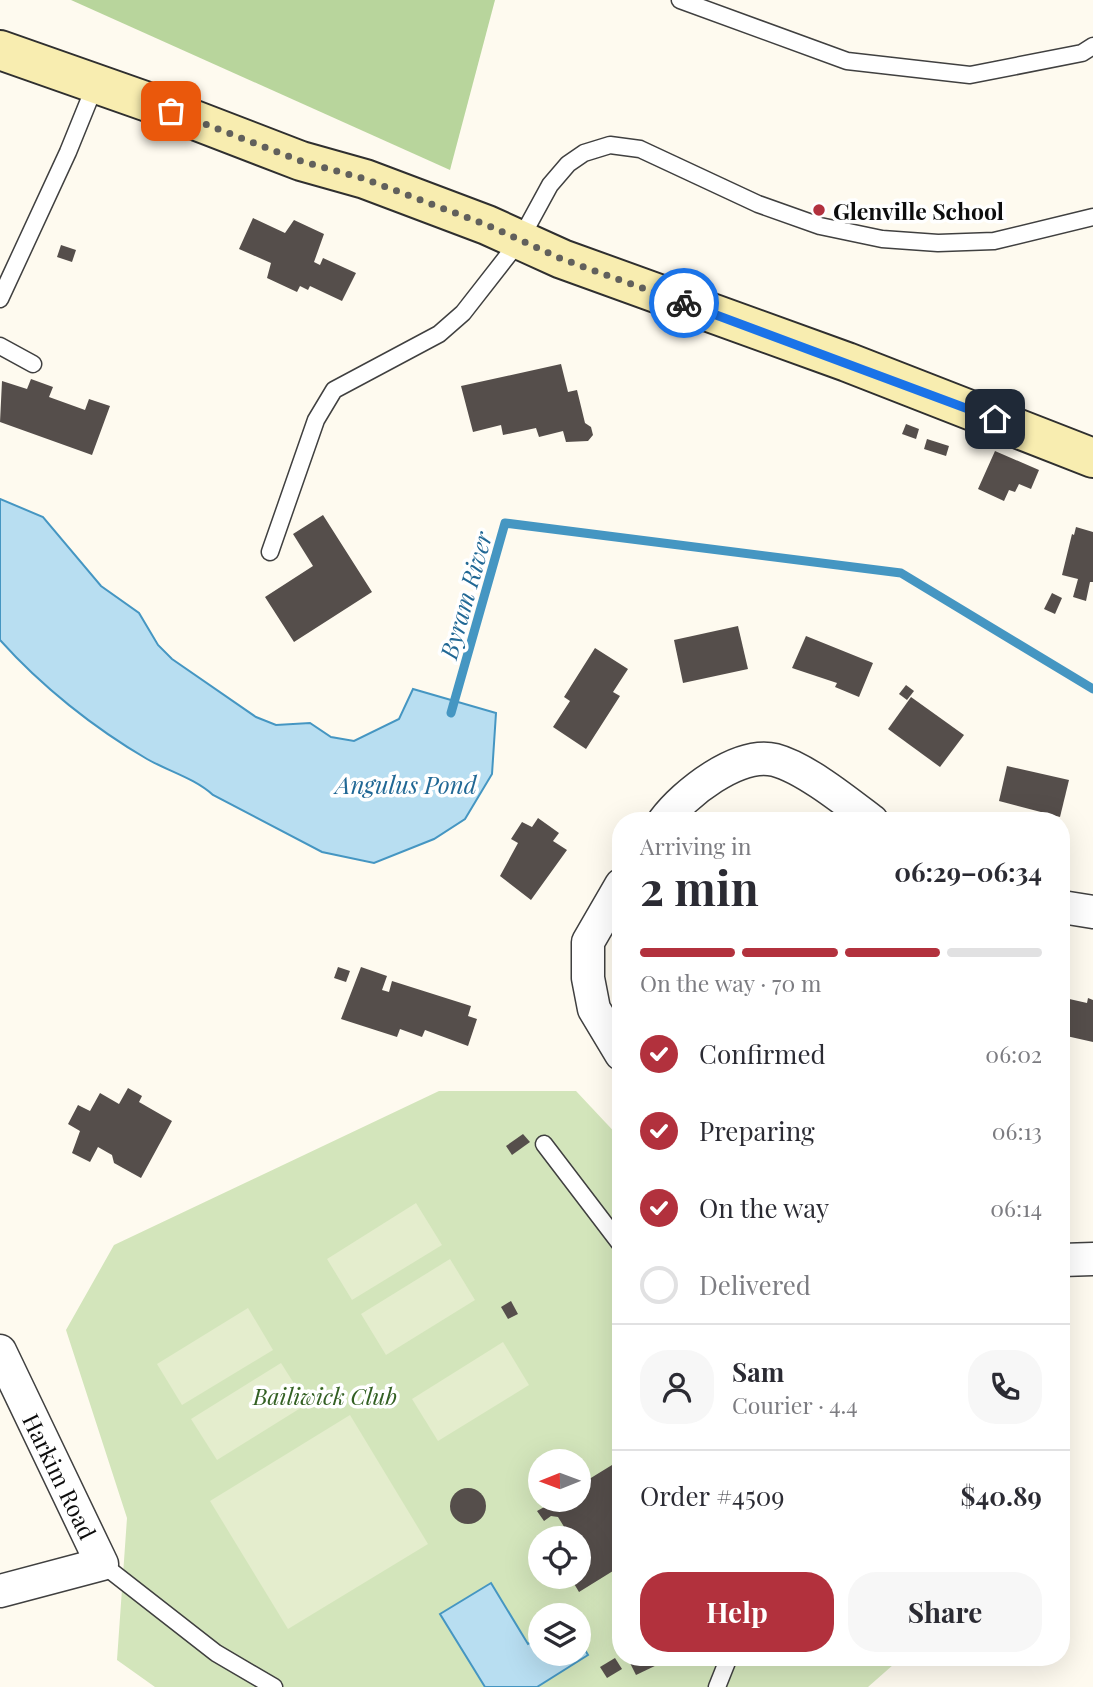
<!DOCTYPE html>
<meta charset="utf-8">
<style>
body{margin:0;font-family:"Playfair Display",serif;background:#f7f7f7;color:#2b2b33;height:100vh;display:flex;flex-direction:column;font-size:26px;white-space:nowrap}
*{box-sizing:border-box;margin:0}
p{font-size:23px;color:#7c7c81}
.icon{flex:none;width:38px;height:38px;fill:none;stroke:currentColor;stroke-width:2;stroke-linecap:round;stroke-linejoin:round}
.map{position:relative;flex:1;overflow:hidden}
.side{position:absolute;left:612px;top:812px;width:458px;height:854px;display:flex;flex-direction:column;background:#fff;border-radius:28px;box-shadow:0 7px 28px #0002}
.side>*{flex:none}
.needle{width:46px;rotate:269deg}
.fabs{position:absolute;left:528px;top:1449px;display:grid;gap:14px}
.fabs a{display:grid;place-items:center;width:63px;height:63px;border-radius:50%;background:#fff;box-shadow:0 7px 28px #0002;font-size:35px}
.pin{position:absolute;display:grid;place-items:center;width:60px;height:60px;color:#fff;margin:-30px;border-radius:14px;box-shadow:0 4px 10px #0006}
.courier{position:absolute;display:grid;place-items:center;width:70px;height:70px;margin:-35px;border:5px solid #1a73e8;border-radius:50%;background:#fff;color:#222;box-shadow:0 2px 9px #0007}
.summary em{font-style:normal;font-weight:700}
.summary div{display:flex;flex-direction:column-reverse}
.summary{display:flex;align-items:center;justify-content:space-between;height:119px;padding:0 28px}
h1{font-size:46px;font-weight:700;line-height:52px}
.bar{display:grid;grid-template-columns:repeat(4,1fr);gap:10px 7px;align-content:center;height:84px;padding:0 28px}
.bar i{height:9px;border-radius:5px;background:#e1e1e2}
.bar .selected{background:#b2313d}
.bar p{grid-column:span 4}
.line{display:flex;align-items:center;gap:18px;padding:0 28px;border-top:2px solid #e1e1e2}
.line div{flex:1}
.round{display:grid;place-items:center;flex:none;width:74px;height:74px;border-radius:28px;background:#f7f7f7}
ol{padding:0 28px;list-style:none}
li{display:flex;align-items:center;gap:21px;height:77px}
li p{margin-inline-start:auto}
li .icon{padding:7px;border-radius:50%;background:#b2313d;color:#fff;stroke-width:4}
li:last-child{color:#7c7c81}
li i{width:38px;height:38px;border:4px solid #e1e1e2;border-radius:50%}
.cta{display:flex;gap:14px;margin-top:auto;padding:14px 28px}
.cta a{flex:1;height:80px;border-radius:28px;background:#b2313d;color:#fff;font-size:28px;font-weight:700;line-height:80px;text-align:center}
.cta a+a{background:#f7f7f7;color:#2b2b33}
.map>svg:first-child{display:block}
.green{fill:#d3e5bb;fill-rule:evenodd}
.forest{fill:#b8d59c}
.pitch{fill:#e4edcd}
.water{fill:#b8def1;stroke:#4596c2;stroke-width:2}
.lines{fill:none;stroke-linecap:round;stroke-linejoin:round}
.stream{stroke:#4596c2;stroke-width:9}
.building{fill:#554e4b}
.lane-casing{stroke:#404040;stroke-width:19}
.street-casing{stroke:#404040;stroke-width:35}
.secondary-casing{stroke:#2f2f2f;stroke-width:42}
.lane{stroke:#fff;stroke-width:16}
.street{stroke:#fff;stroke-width:32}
.secondary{stroke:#f8edb0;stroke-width:38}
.done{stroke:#61605c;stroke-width:7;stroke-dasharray:0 12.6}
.route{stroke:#1a73e8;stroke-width:9}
.poi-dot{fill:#b2313d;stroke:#fff;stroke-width:2.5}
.labels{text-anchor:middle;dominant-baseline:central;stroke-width:7;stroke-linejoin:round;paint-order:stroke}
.poi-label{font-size:23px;font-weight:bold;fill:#0d0d0d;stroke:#fff;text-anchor:start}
.park-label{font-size:23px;font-style:italic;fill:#336023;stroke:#fff}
.street-label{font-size:23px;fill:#0d0d0d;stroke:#fff}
.water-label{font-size:24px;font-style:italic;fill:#216895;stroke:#fff}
</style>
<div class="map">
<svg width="1093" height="1687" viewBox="0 0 1093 1687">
<rect width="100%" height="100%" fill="#fefaef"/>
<path class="green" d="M439 1091H576L621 1139V1657H902L868 1687H155L117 1660 127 1518 66 1330 114 1245ZM541 1461H579V1500H541ZM541 1538H579V1577H541ZM541 1615H579V1654H541Z"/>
<polygon class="forest" points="71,0 495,0 450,170"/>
<g class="pitch">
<polygon points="416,1203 442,1245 352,1300 327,1259"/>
<polygon points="450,1259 475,1300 386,1355 361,1314"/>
<polygon points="248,1308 273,1350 182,1405 157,1364"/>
<polygon points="503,1342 529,1385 438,1441 412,1399"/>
<polygon points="281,1363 307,1404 217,1460 191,1419"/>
<polygon points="350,1415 428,1544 288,1629 210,1501"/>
</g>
<g class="water">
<path d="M0 499 43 517 101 586 139 613 158 645 172 659 256 717 276 725 310 723 331 737 354 741 399 719 413 689 496 713 492 774 465 819 434 839 374 863 322 852 213 795C194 778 170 772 147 759 94 728 41 686 0 640Z"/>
<polygon points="491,1583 528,1644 541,1637 541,1654 579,1654 579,1640 588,1655 537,1687 485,1687 440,1614"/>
</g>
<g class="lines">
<polyline class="stream" points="451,713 505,523 901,573 1093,689"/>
</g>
<g class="building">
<polygon points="253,218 285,233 294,220 324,234 314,262 320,265 323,258 356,273 342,301 310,286 308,290 300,286 297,292 267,278 271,263 239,249"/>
<polygon points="61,245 76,250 72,262 57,257"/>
<polygon points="561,364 568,392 577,390 585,423 591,427 593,435 588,441 566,442 563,431 539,437 536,428 503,435 501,425 473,432 461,386"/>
<polygon points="31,379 53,387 49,397 85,410 89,399 110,406 92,455 0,422 2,381 27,389"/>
<polygon points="906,424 919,429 916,439 902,434"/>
<polygon points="927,439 949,446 946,456 924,449"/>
<polygon points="995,451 1039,470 1031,489 1019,484 1015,492 1009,490 1004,501 978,489"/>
<polygon points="323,515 372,592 294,642 265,597 313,566 293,534"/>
<polygon points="1076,527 1093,532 1093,582 1090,582 1086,601 1073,597 1078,579 1062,575 1072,534 1074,535"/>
<polygon points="1052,593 1062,598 1055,614 1044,609"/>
<polygon points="738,626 748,669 683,683 674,640"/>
<polygon points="806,636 873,663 859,697 835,687 837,683 792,668"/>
<polygon points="595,648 628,669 613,692 620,696 586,749 553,727 570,701 564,697"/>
<polygon points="906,685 914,691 907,700 899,694"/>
<polygon points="911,697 964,735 940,767 888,729"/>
<polygon points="1007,766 1069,780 1060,817 999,801"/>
<polygon points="538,818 559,833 553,841 567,850 531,900 500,876 518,843 511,839 522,822 532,827"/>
<polygon points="338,967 350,971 346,982 334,978"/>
<polygon points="361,967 387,976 382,990 389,992 392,981 471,1006 468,1016 477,1019 468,1046 425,1030 422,1037 400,1029 397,1037 341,1019"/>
<polygon points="1065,998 1087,1003 1088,998 1093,1000 1093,1042 1062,1035"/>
<polygon points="128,1088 142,1096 139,1102 172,1121 141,1178 114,1163 112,1155 98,1147 90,1162 72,1153 80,1131 68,1124 78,1105 90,1111 100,1093 119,1104"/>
<polygon points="523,1134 530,1142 512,1155 506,1146"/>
<polygon points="511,1301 518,1314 508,1319 501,1307"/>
<polygon points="612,1465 615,1470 621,1466 621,1541 615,1545 621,1555 621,1566 579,1592 570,1577 579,1577 579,1538 571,1538 558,1517 551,1516 544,1521 537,1511 557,1500 579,1500 579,1478 583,1476 586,1481"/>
<circle cx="468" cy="1506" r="18"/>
<polygon points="627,1657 656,1657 659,1664 636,1675"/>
<polygon points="615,1658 622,1669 607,1678 600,1667"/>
</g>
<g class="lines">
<defs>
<g id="lane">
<polyline points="680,0 847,61 970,75 1082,53 1093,46"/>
<polyline points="0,299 68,152 96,83"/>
<polyline points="0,346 33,364"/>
<polyline points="270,552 316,420 334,390 439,334 463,313 520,240 550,185 568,164 584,153 610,145 640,149 758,204 820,226 882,239 938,243 994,241 1093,217"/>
<polyline points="544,1144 621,1245"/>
<polyline points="102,1564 216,1653 274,1687"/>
<polyline points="717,1687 729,1657"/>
</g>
<g id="street">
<path d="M664 821C684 794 738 751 775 760 805 768 847 802 872 821"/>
<polyline points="621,885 588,942 588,978 594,1009 621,1054"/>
<polyline points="1062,907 1093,912"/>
<polyline points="1062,1260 1093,1259"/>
<polyline points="0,1351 102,1564 0,1591"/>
</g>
<polyline id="secondary" points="0,50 145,101 301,161 365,179 487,225 562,259 847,362 1093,458"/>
</defs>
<use href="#lane" class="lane-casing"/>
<use href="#street" class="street-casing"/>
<use href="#secondary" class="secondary-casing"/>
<use href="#lane" class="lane"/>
<use href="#street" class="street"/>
<use href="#secondary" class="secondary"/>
</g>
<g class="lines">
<polyline class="done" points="171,111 301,161 365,179 487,225 562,259 684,303"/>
<polyline class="route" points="684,303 995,419"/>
</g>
<circle class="poi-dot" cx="819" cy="210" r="7"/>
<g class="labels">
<g class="poi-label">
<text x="833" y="210">Glenville School</text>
</g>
<g class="park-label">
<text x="325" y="1395">Bailiwick Club</text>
</g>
<g class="street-label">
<text transform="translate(60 1476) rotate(64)">Harkim Road</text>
</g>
<g class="water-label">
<text transform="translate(465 595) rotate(-74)">Byram River</text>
<text x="406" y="784">Angulus Pond</text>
</g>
</g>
</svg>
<div class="fabs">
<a><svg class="needle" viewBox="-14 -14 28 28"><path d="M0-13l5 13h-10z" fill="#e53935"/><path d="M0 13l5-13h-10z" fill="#7c7c81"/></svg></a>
<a><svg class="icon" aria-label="locate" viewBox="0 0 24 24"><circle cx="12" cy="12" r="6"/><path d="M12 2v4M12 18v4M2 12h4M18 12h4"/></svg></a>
<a><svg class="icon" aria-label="layers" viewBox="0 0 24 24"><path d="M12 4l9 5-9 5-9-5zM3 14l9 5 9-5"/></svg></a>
</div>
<div class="pin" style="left:171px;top:111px;background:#ea580c"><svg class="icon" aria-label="bag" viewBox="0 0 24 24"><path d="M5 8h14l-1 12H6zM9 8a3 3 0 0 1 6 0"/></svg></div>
<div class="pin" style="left:995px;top:419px;background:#1f2937"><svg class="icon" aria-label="home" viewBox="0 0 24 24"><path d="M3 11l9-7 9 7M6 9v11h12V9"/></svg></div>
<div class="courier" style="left:684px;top:303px"><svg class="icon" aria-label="bike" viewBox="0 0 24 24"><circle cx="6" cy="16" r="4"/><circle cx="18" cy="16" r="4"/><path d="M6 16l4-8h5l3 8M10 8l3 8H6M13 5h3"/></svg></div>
<section class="side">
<div class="summary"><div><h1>2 min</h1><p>Arriving in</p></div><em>06:29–06:34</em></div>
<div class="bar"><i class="selected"></i><i class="selected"></i><i class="selected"></i><i></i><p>On the way · 70 m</p></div>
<ol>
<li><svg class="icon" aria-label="check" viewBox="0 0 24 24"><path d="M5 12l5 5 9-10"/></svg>Confirmed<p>06:02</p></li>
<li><svg class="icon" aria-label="check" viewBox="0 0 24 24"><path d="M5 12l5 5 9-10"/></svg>Preparing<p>06:13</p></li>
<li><svg class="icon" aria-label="check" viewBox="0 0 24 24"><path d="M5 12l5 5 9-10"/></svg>On the way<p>06:14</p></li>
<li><i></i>Delivered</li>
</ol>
<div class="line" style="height:126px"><a class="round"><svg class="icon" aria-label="person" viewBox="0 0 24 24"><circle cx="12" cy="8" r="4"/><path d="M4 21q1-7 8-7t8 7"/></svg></a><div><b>Sam</b><p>Courier · 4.4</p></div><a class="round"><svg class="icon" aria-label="phone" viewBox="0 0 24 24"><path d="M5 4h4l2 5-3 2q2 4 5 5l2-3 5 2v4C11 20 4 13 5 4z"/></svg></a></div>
<div class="line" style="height:91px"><div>Order #4509</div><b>$40.89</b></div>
<div class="cta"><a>Help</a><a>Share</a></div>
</section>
</div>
